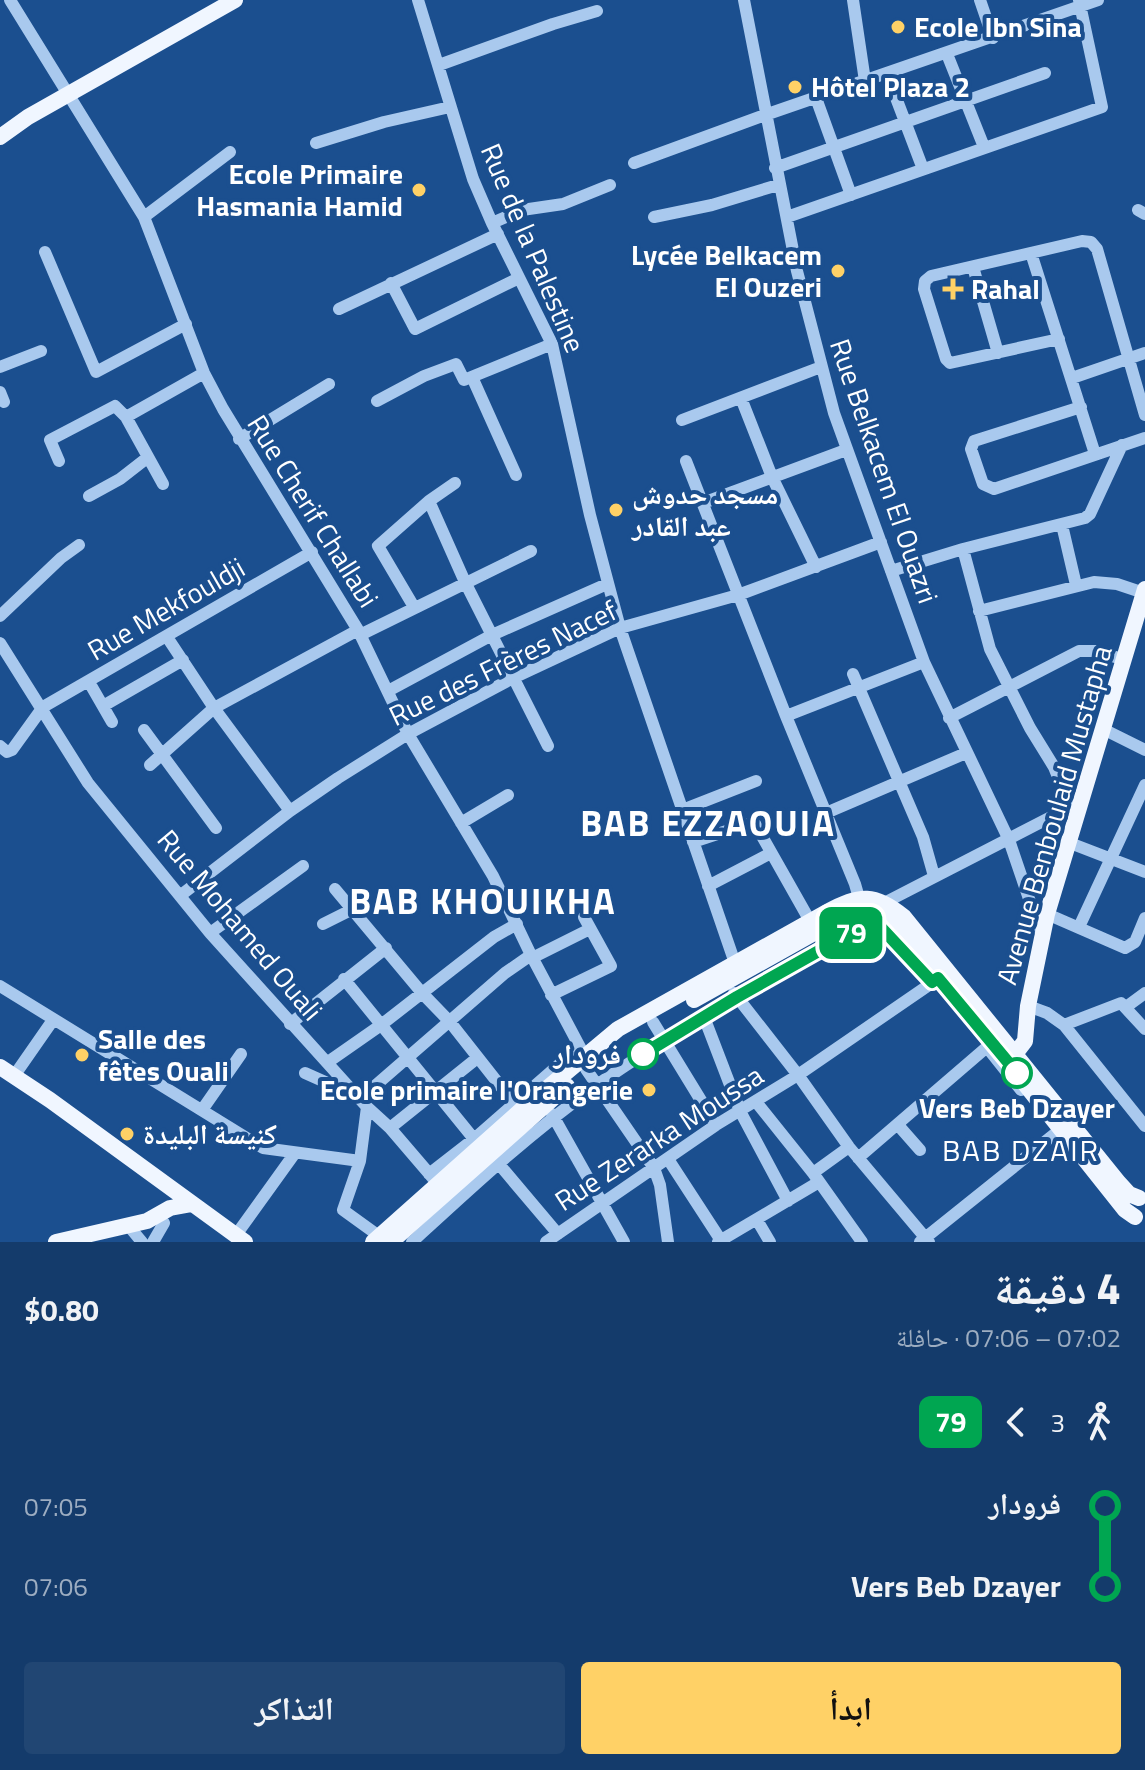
<!DOCTYPE html>
<html lang="ar">
<meta charset="utf-8">
<style>
body{margin:0;font-family:"Titillium Web","Noto Naskh Arabic",sans-serif;background:#214673;color:#f1f3f6;direction:rtl;height:100vh;display:flex;flex-direction:column;font-size:30px;white-space:nowrap}
*{box-sizing:border-box;margin:0}
p{font-size:26px;color:#9dadc1}
.icon{flex:none;width:44px;height:44px;fill:none;stroke:currentColor;stroke-width:2;stroke-linecap:round;stroke-linejoin:round}
.map{position:relative;height:1242px;overflow:hidden;direction:ltr}
.drawer{display:flex;flex-direction:column;background:#143b6b;flex:1}
.drawer>*{flex:none}
.badge{padding:0 16px;border-radius:12px;font-size:28px;line-height:52px}
.map>.badge{position:absolute;translate:-50% -50%;box-shadow:0 0 0 4px #fff}
.legs{display:flex;align-items:center;gap:12px;height:88px;padding:0 24px;font-size:26px}
.legs p{margin-inline-start:auto}
.head{display:flex;align-items:center;justify-content:space-between;height:136px;padding:0 24px}
h1{font-size:44px;font-weight:700;line-height:60px}
.primary-button{display:flex;gap:16px;margin-top:auto;padding:16px 24px}
.primary-button a{flex:1;height:92px;border-radius:8px;background:#ffd166;color:#111;font-size:32px;font-weight:700;line-height:92px;text-align:center}
.primary-button a+a{background:#214673;color:#f1f3f6}
ul{padding:0 24px;list-style:none}
li{display:flex;align-items:center;gap:28px;height:80px;font-size:30px}
li i{display:grid;place-items:center;width:12px;height:100%;margin:0 10px;background:currentColor}
li i::after{content:'';width:20px;height:20px;margin:-10px;border:6px solid;border-radius:50%;background:#143b6b}
li p{margin-inline-start:auto}
li:first-child i{background:linear-gradient(#0000 50%,currentColor 0)}
li:last-child i{background:linear-gradient(currentColor 50%,#0000 0)}
.map>svg:first-child{display:block}
.lines{fill:none;stroke-linecap:round;stroke-linejoin:round}
.minor{stroke:#a9c9ee;stroke-width:12}
.major{stroke:#f0f6ff;stroke-width:16}
.line-1-casing{stroke:#fff;stroke-width:18}
.line-1{stroke:#00a651;stroke-width:12}
.poi-dot{fill:#ffd166;stroke:#1b4f8f;stroke-width:3}
.stop-1-dot{fill:#fff;stroke:#00a651;stroke-width:4}
.labels{text-anchor:middle;stroke-width:8;stroke-linejoin:round;paint-order:stroke}
.poi-label{font-size:28px;font-weight:bold;fill:#fff;stroke:#1b4f8f;text-anchor:start}
.street-label{font-size:28px;fill:#fff;stroke:#1b4f8f}
.stop-label{font-size:28px;font-weight:bold;fill:#fff;stroke:#1b4f8f;text-anchor:end}
.neighbourhood-label{font-size:30px;letter-spacing:2px;fill:#fff;stroke:#1b4f8f}
.district-label{font-size:36px;font-weight:bold;letter-spacing:2px;fill:#fff;stroke:#1b4f8f}
</style>
<div class="map">
<svg width="1145" height="1242" viewBox="0 0 1145 1242">
<rect width="100%" height="100%" fill="#1b4f8f"/>
<g class="lines">
<path class="minor" d="M10,0L144,217L204,373L223,409L358,630L408,734L493,876L531,955L590,1066
M418,0L473,179L492,223L552,344L590,515L620,628L737,969
M744,0L797,271L834,413L924,662L1009,840L1042,937
M853,0L865,81
M980,0L993,38
M947,54L984,147
M439,65L553,24L597,11
M887,74L923,169
M816,98L851,195
M316,143L384,122L450,107
M634,163L765,115L1098,0
M775,168L1045,73
M1138,210L1145,214
M144,217L230,152
M654,217L712,205L778,185
M787,217L1102,107L1079,0
M492,223L522,210L563,204L610,185
M45,252L96,372L186,324
M1031,253L1095,454
M973,267L998,353
M391,283L415,329L519,278
M339,309L498,234
M1059,339L950,363L946,359L924,289L925,281L931,276L1082,241L1091,242L1097,249L1145,415
M0,367L41,351
M472,377L516,475
M1072,378L1145,353
M0,392L4,402
M741,398L772,477L816,567
M377,401L424,376L456,364L464,380L552,344
M1081,407L974,441L971,449L983,484L994,489L1145,438
M126,417L204,373
M682,420L821,367
M239,439L329,384
M59,461L50,440L115,406L126,417L163,484
M686,461L786,716L855,884L861,905
M89,496L120,479L147,458
M429,501L465,582L548,746
M703,503L846,450
M1062,525L1076,585
M963,549L1085,518L1090,514L1122,445
M891,571L963,549L990,649L1030,728L1054,767L1070,807
M414,607L378,546L429,501L455,483
M979,611L1094,582L1117,584L1144,593
M0,616L61,558L79,545
M360,635L531,551
M167,637L214,708L290,811
M0,643L88,783L210,933L367,1107L390,1128L438,1184
M853,674L923,837L934,876
M89,682L112,722
M388,691L492,635L607,584
M103,706L183,660
M786,716L924,662
M949,718L1079,651H1096L1125,660
M1103,729L1145,750
M144,730L216,828
M0,746L7,752L12,750L43,707L312,552
M150,765L214,708L358,630
M682,810L756,781
M826,813L966,753
M461,823L508,795
M693,842L754,822L810,921
M1070,843L1145,872
M708,886L771,853
M335,889L422,993L450,1022L520,1111
M181,895L290,811L338,778L408,734L513,678L620,628L738,595L881,542
M1047,914L1125,948L1135,942L1145,918
M874,920L929,979
M323,924L351,910
M1079,927L1145,785
M210,933L303,866
M532,958L590,929
M344,979L474,1139L498,1163L558,1234
M0,986L263,1148L360,1161
M734,993L798,1075L849,1147L929,1242
M551,995L611,966L584,917
M1028,1006L1047,1013L1064,1025L1145,1126
M1126,1007L1145,993
M704,1017L740,1111L788,1201
M653,1022L716,1125
M290,1024L386,948
M1064,1025L1121,1003L1145,1029
M990,1051L1021,1090
M328,1062L381,1025L494,937L517,924
M586,1069L654,1168L660,1185L668,1242
M305,1073L361,1098L505,973L531,955
M14,1076L53,1020
M757,1103L813,1173L862,1242
M367,1107L360,1161L343,1210L379,1236
M202,1110L241,1054
M552,1114L624,1242
M898,1125L920,1150
M390,1128L476,1059
M858,1158L987,1047
M668,1159L722,1242
M813,1173L849,1147
M429,1174L474,1139L578,1048
M757,1220L770,1242
M127,1224L142,1242
M236,1235L295,1153
M153,1242L164,1223
M412,1242C472,1187 531,1132 597,1085C685,1023 780,973 874,920L886,902L1082,801
M546,1242L716,1125L798,1075L945,974
M718,1242L819,1182
M920,1242L1061,1129"/>
<path class="major" d="M0,137L28,117L235,0
M694,1000L839,919C866,907 877,910 898,930L1001,1054
M1015,1054L1025,1041L1028,1006L1047,914L1145,589
M0,1067L50,1100L245,1242
M1020,1078L1125,1210L1135,1217
M56,1242L147,1221L170,1208L192,1204
M373,1242L520,1111L618,1029L827,912C860,894 875,893 904,917L1119,1183L1129,1194L1139,1198
M391,1242L567,1086"/>
</g>
<g class="lines">
<defs>
<path id="line-1" d="M643,1054L737,997L874,920L932,982L938,978L1017,1073"/>
</defs>
<use href="#line-1" class="line-1-casing"/>
<use href="#line-1" class="line-1"/>
</g>
<g class="poi-dot">
<circle cx="898" cy="27" r="8"/>
<circle cx="795" cy="87" r="8"/>
<circle cx="419" cy="190" r="8"/>
<circle cx="838" cy="271" r="8"/>
<path d="M949 277h8v8h8v8h-8v8h-8v-8h-8v-8h8z"/>
<circle cx="616" cy="510" r="8"/>
<circle cx="82" cy="1055" r="8"/>
<circle cx="649" cy="1090" r="8"/>
<circle cx="127" cy="1134" r="8"/>
</g>
<g class="stop-1-dot">
<circle cx="643" cy="1054" r="14"/>
<circle cx="1017" cy="1073" r="14"/>
</g>
<g class="labels">
<g class="poi-label">
<text x="914" y="37">Ecole Ibn Sina</text>
<text x="811" y="97">Hôtel Plaza 2</text>
<text x="403" y="184" text-anchor="end">Ecole Primaire<tspan x="403" dy="32">Hasmania Hamid</tspan></text>
<text x="822" y="265" text-anchor="end">Lycée Belkacem<tspan x="822" dy="32">El Ouzeri</tspan></text>
<text x="971" y="299">Rahal</text>
<text x="632" y="504">مسجد حدوش<tspan x="632" dy="32">عبد القادر</tspan></text>
<text x="98" y="1049">Salle des<tspan x="98" dy="32">fêtes Ouali</tspan></text>
<text x="633" y="1100" text-anchor="end">Ecole primaire l'Orangerie</text>
<text x="143" y="1144">كنيسة البليدة</text>
</g>
<g class="street-label">
<text transform="translate(533 248) rotate(67)" y="10">Rue de la Palestine</text>
<text transform="translate(884 471) rotate(71)" y="10">Rue Belkacem El Ouazri</text>
<text transform="translate(313 511) rotate(58)" y="10">Rue Cherif Challabi</text>
<text transform="translate(166 609) rotate(-30)" y="10">Rue Mekfouldji</text>
<text transform="translate(503 663) rotate(-26)" y="10">Rue des Frères Nacef</text>
<text transform="translate(1054 815) rotate(-74)" y="10">Avenue Benboulaid Mustapha</text>
<text transform="translate(240 925) rotate(50)" y="10">Rue Mohamed Ouali</text>
<text transform="translate(659 1138) rotate(-33)" y="10">Rue Zerarka Moussa</text>
</g>
<g class="stop-label">
<text x="621" y="1064">فرودار</text>
<text x="1017" y="1118" text-anchor="middle">Vers Beb Dzayer</text>
</g>
<g class="neighbourhood-label">
<text x="1021" y="1161">BAB DZAIR</text>
</g>
<g class="district-label">
<text x="708" y="836">BAB EZZAOUIA</text>
<text x="483" y="914">BAB KHOUIKHA</text>
</g>
</g>
</svg>
<b class="badge" style="left:851px;top:933px;background:#00a651;color:#fff">79</b>
</div>
<section class="drawer">
<div class="head"><div><h1>4 دقيقة</h1><p>07:02 – 07:06 · حافلة</p></div><b>$0.80</b></div>
<div class="legs"><svg class="icon" aria-label="walk" viewBox="0 0 24 24"><circle cx="13" cy="4" r="2"/><path d="M13 8l-2 6 4 7M11 14l-3 7M7 12l3-4h3l4 4"/></svg>3<svg class="icon" aria-label="back" viewBox="0 0 24 24"><path d="M15 5l-7 7 7 7"/></svg><b class="badge" style="background:#00a651;color:#fff">79</b></div>
<ul>
<li><i style="color:#00a651"></i><b>فرودار</b><p>07:05</p></li>
<li><i style="color:#00a651"></i><b>Vers Beb Dzayer</b><p>07:06</p></li>
</ul>
<div class="primary-button"><a>ابدأ</a><a>التذاكر</a></div>
</section>
